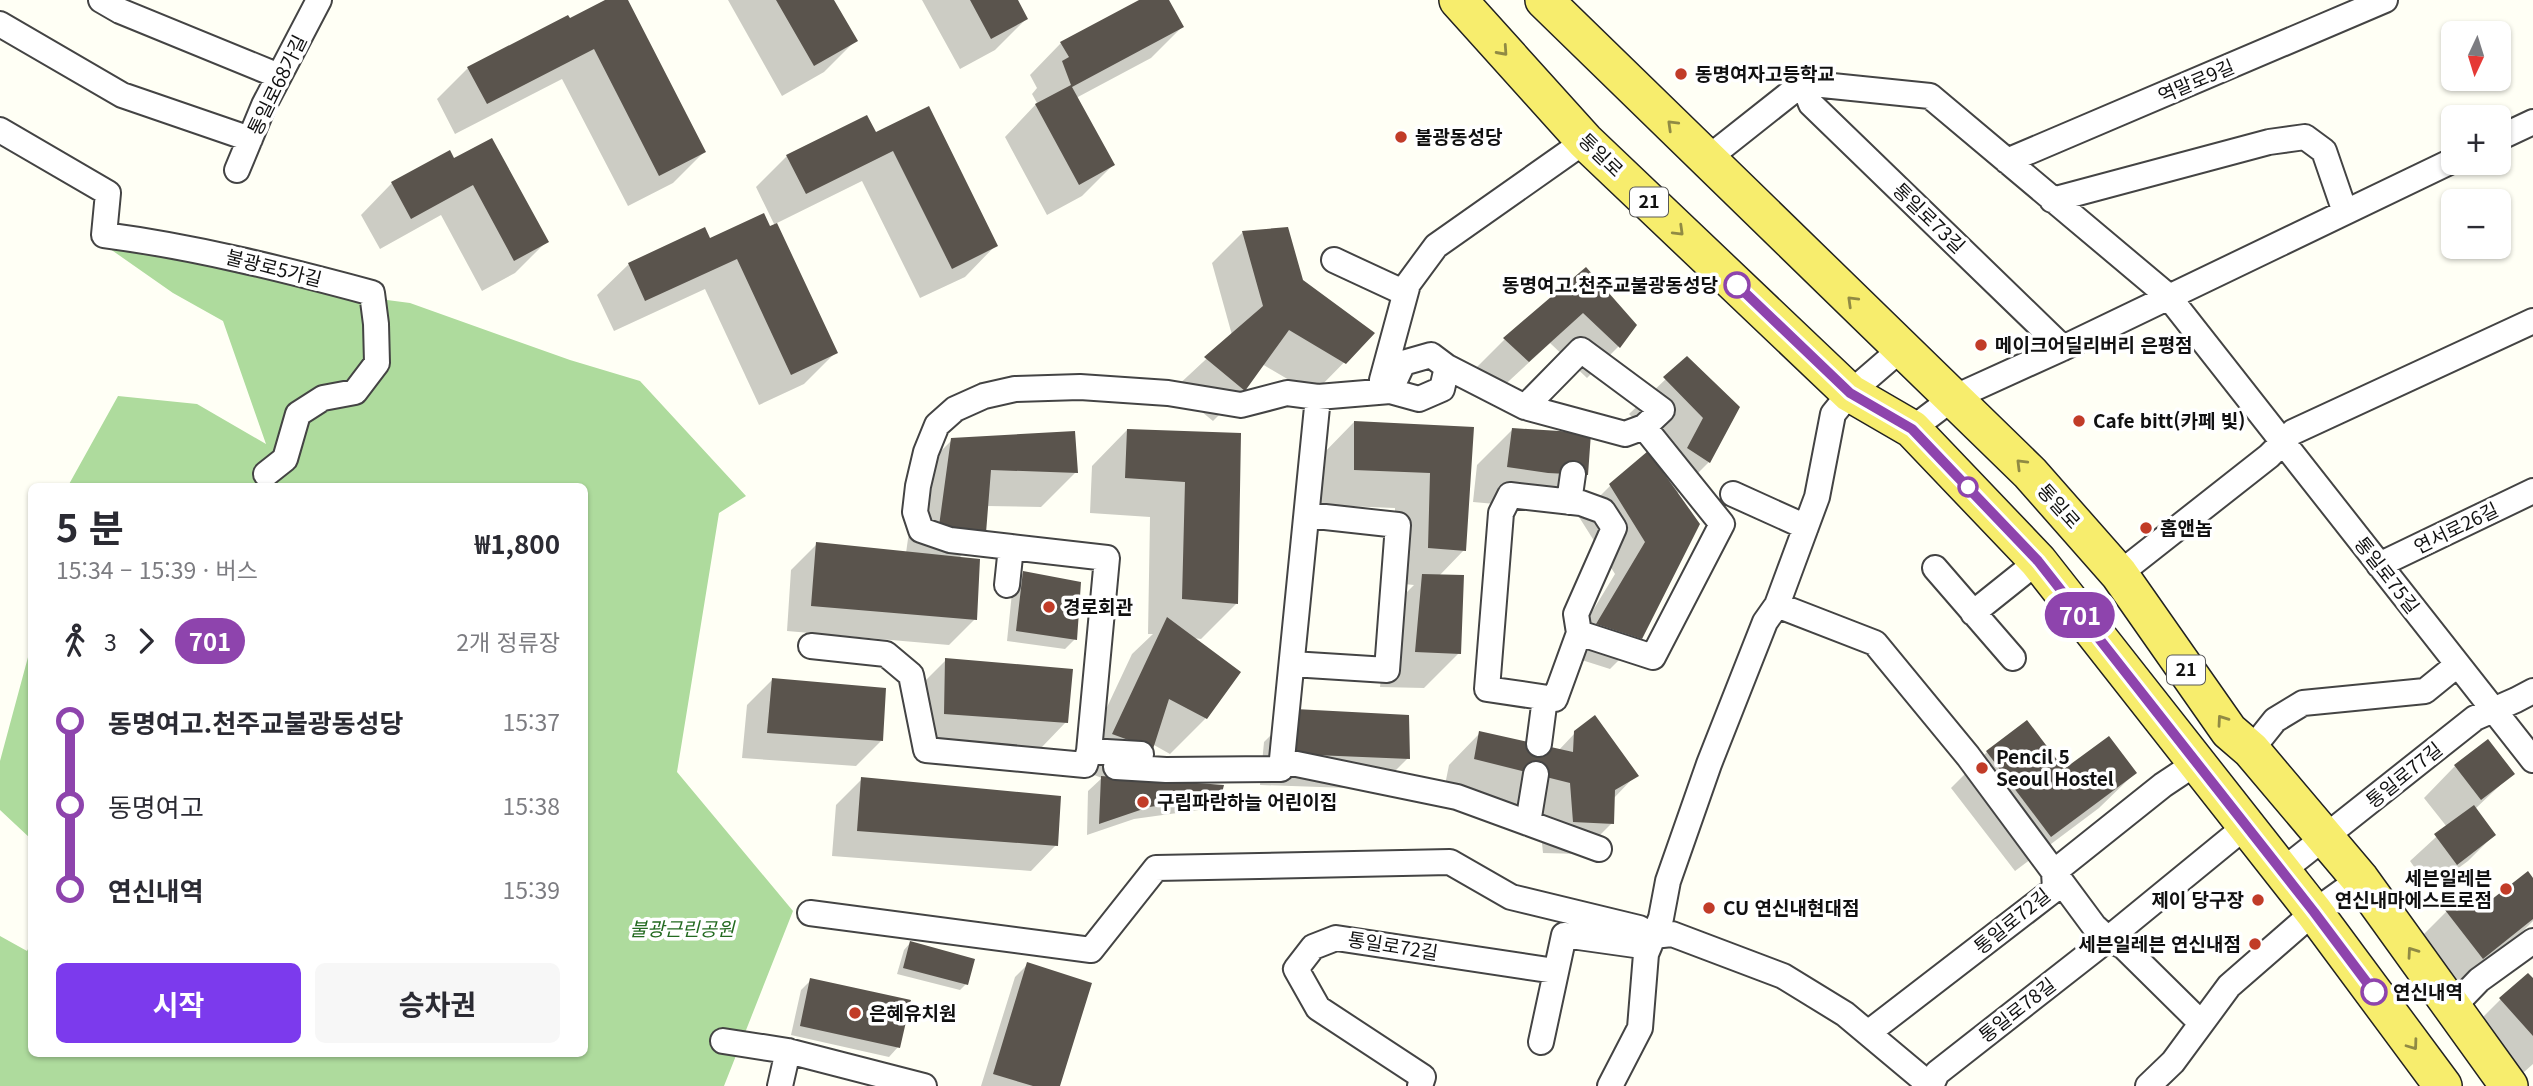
<!DOCTYPE html>
<html lang="ko">
<meta charset="utf-8">
<style>
body{margin:0;font-family:Georgia,"Noto Sans KR",serif;background:#f7f7f7;color:#2b2b33;height:100vh;display:flex;flex-direction:column;font-size:26px;white-space:nowrap}
*{box-sizing:border-box;margin:0}
p{font-size:23px;color:#7c7c81}
.icon{flex:none;width:38px;height:38px;fill:none;stroke:currentColor;stroke-width:2;stroke-linecap:round;stroke-linejoin:round}
.map{position:relative;flex:1;overflow:hidden}
.side{position:absolute;left:28px;top:483px;width:560px;height:574px;display:flex;flex-direction:column;background:#fff;border-radius:10px;box-shadow:0 2px 5px #0004}
.side>*{flex:none}
.badge{padding:0 14px;border-radius:23px;font-size:24px;line-height:46px}
.needle{width:46px;rotate:184deg}
.fabs{position:absolute;left:2441px;top:21px;display:grid;gap:14px}
.fabs a{display:grid;place-items:center;width:70px;height:70px;border-radius:10px;background:#fff;box-shadow:0 2px 5px #0004;font-size:35px}
.map>.badge{position:absolute;translate:-50% -50%;box-shadow:0 0 0 4px #fff}
.legs{display:flex;align-items:center;gap:10px;height:77px;padding:0 28px;font-size:23px}
.legs p{margin-inline-start:auto}
.overview{display:flex;align-items:center;justify-content:space-between;height:119px;padding:0 28px}
h1{font-size:38px;font-weight:700;line-height:52px}
.button{display:flex;gap:14px;margin-top:auto;padding:14px 28px}
.button a{flex:1;height:80px;border-radius:10px;background:#7c3aed;color:#fff;font-size:28px;font-weight:700;line-height:80px;text-align:center}
.button a+a{background:#f7f7f7;color:#2b2b33}
ul{padding:0 28px;list-style:none}
li{display:flex;align-items:center;gap:24px;height:84px;font-size:26px}
li i{display:grid;place-items:center;width:10px;height:100%;margin:0 9px;background:currentColor}
li i::after{content:'';width:18px;height:18px;margin:-9px;border:5px solid;border-radius:50%;background:#fff}
li p{margin-inline-start:auto}
li:first-child i{background:linear-gradient(#0000 50%,currentColor 0)}
li:last-child i{background:linear-gradient(currentColor 50%,#0000 0)}
.map>svg:first-child{display:block}
.forest{fill:#aedb9d}
.shadow{fill:#0003}
.building{fill:#5a544d}
.lines{fill:none;stroke-linecap:round;stroke-linejoin:round}
.street-casing{stroke:#444;stroke-width:28}
.primary-casing{stroke:#222;stroke-width:40}
.street{stroke:#fff;stroke-width:24}
.primary{stroke:#f7ed6d;stroke-width:37}
.oneway{stroke:#908a44}
.line-1-casing{stroke:#fff;stroke-width:16}
.line-1{stroke:#8e44ad;stroke-width:10}
.poi-dot{fill:#c13c28;stroke:#fff;stroke-width:2.5}
.stop-1-dot{fill:#fff;stroke:#8e44ad;stroke-width:3.5}
.labels{text-anchor:middle;stroke-width:7;stroke-linejoin:round;paint-order:stroke}
.shield{fill:#fff;stroke:#585858;stroke-width:2}
.shield-label{font-size:18px;font-weight:bold;fill:#111}
.poi-label{font-size:19px;font-weight:bold;fill:#111;stroke:#fff;text-anchor:start}
.street-label{font-size:19px;fill:#111;stroke:#fff}
.stop-label{font-size:19px;font-weight:bold;fill:#111;stroke:#fff;text-anchor:end}
.park-label{font-size:19px;font-style:italic;fill:#236a20;stroke:#fff}
</style>
<div class="map">
<svg width="2533" height="1086" viewBox="0 0 2533 1086">
<rect width="100%" height="100%" fill="#fffff5"/>
<path class="forest" d="M103,244L211,261L341,294L410,303L570,360L640,381L746,496L719,513L677,772L793,911L724,1086H0V936L27,951L31,943L32,1054H584V486H68L118,396L197,404L266,444L223,321L173,293Z
M31,646L32,839H31L0,810V761Z"/>
<path class="shadow" d="M609,0H626L704,152L673,183L628,206L562,79L455,134L437,99L468,68Z
M728,0H832L855,41L824,72L782,96Z
M922,0H1016L1026,19L995,50L960,69Z
M1143,0H1167L1182,27L1151,58L1076,98L1113,165L1082,196L1047,215L1005,137L1037,103L1032,94L1037,88L1030,75L1061,43Z
M928,108L996,245L965,277L920,298L862,181L775,224L835,353L804,384L759,405L705,289L614,331L597,295L629,264L709,241L775,226L756,187L787,156L875,135Z
M454,161L546,242L515,273L482,291L441,215L380,249L361,215L392,183Z
M1243,232L1301,281L1373,333L1313,394L1262,364L1244,390L1213,421L1174,389L1232,335L1212,263Z
M1586,269L1635,325L1618,347L1587,378L1550,343L1497,392L1473,371L1504,340Z
M1687,359L1738,407L1709,462L1677,494L1641,638L1610,669L1566,655L1615,574L1579,517L1611,485L1660,471L1669,454L1629,414Z
M1354,422L1473,429L1464,550L1439,576L1459,653L1424,688L1380,687L1388,611L1414,585L1394,583L1395,508L1319,505V458Z
M1513,429L1586,474L1551,509L1473,502L1477,465Z
M1127,430L1240,434L1236,604L1201,639L1193,638L1206,718L1170,754L1154,745L1120,779L1220,796L1206,809L1134,819L1087,835L1088,791L1102,778L1078,769L1132,654L1153,634H1148L1150,517L1090,513L1092,466Z
M952,440L1076,472L1041,507L987,506L985,532L958,559L975,619L949,645L787,631L791,570L817,544L906,553L917,475Z
M1023,573L1075,639L1065,649L1007,641L1013,583Z
M946,660L1066,722L1041,748L919,740L920,686Z
M773,679L881,741L856,766L742,758L747,705Z
M1295,711L1408,758L1377,789L1260,785L1264,742Z
M2026,723L2064,772L2135,773L2099,808L2015,871L1951,788L1987,752Z
M1480,733L1558,751L1575,733L1636,775L1613,799L1612,823L1581,854L1543,853L1539,814L1444,790L1449,765Z
M2455,766L2512,774L2475,809L2494,835L2468,861L2430,889L2410,861L2447,827L2424,798Z
M862,779L1056,845L1031,871L832,856L836,805Z
M2533,881V921L2516,938L2447,993L2411,947L2446,912L2469,893L2482,910Z
M910,943L966,984L960,990L897,974L904,950Z
M1028,964L1058,1086H981L1015,977Z
M811,980L898,1047L889,1057L791,1035L801,990Z
M2533,981V1064L2514,1081L2470,1030L2501,999Z"/>
<path class="building" d="M605,0H628L706,152L659,176L594,49L487,104L467,67L568,15L570,18Z
M776,0H834L858,41L814,66Z
M970,0H1018L1028,19L991,39Z
M1139,0H1169L1184,27L1072,87L1115,165L1079,185L1035,104L1071,85L1062,61L1069,57L1060,42Z
M929,106L998,246L952,269L893,151L806,194L786,155L867,115L876,132Z
M492,138L549,242L514,261L473,185L411,219L391,182L450,150L454,158Z
M764,213L770,226L777,223L838,353L791,375L737,259L645,301L628,263L705,227L710,238Z
M1288,227L1303,280L1375,333L1346,364L1289,330L1245,391L1204,357L1263,306L1242,231Z
M1586,267L1637,325L1620,348L1583,313L1529,362L1503,338Z
M1687,356L1740,407L1710,463L1687,448L1703,418L1663,377Z
M1354,421L1474,427L1466,551L1428,548L1430,473L1354,470Z
M1512,428L1591,433L1588,475L1548,473L1507,467Z
M1127,429L1241,433L1238,604L1182,599L1185,482L1125,478Z
M1075,431L1078,473L991,470L986,533L939,526L951,438Z
M1648,451L1700,524L1642,639L1596,624L1645,542L1609,484Z
M816,542L980,559L977,620L811,606Z
M1023,571L1081,582L1077,640L1016,631Z
M1422,574L1464,575L1461,654L1415,652Z
M1167,617L1241,672L1207,719L1169,699L1153,749L1112,734Z
M945,658L1073,669L1068,723L944,714Z
M772,678L886,688L883,741L767,733Z
M1295,709L1409,715L1410,759L1291,754Z
M1595,715L1639,776L1615,790L1614,824L1573,822L1570,783L1474,759L1479,731L1573,752L1574,731Z
M2027,720L2064,769L2109,736L2137,773L2051,837L1986,751Z
M2488,739L2515,774L2481,800L2454,765Z
M1101,776L1224,785L1221,797L1149,807L1099,824Z
M861,777L1061,796L1058,846L857,831Z
M2474,805L2496,835L2457,865L2434,834Z
M2528,871L2533,878V919L2483,959L2445,910L2469,891L2482,907Z
M910,941L975,959L968,985L903,968Z
M1027,962L1092,983L1060,1086H1033L993,1074Z
M2528,973L2533,978V1036L2499,998Z
M810,978L911,1000L900,1048L800,1026Z"/>
<g class="lines">
<defs>
<path id="street" d="M101,0L120,11L279,76
M0,24L122,95L250,139
M1803,83L1811,104L2063,348
M0,130L108,193L104,235C195,247 283,269 372,293L376,324L377,363L355,392L323,398L298,414L285,459L266,474
M2499,138L2533,122
M1707,159L1803,83L1930,96L2168,296L2533,760
M2007,161L2385,0
M237,170L264,105L319,0
M2052,200L2269,142L2305,137L2324,151L2345,212
M1334,260L1405,293
M1447,367L1525,407L1581,350L1662,410L1644,427L1625,434L1525,407
M1912,429L1953,398L2063,348L2454,160
M1733,494L1806,527
M1569,502L1573,474
M1011,547L1107,558L1089,751L1141,754
M2379,565L2533,491
M1935,568L2013,658
M2119,574L2269,456L2293,432L2533,321
M1007,585L1011,547L950,540L921,530L915,512L918,486L926,452L937,425L955,409L984,396L1015,389L1080,387L1168,393L1241,405L1287,393L1318,397L1390,391L1403,363L1431,355L1447,367L1442,389L1419,399L1390,391L1382,380L1408,284L1436,246L1585,141
M1777,605L1875,643L1968,756L2094,926L2108,939L2123,946L2201,1023
M1973,613L2038,561
M1579,633L1555,699L1487,689L1501,513L1510,495L1581,503L1603,511L1614,528L1576,614L1579,633L1653,657L1722,524L1644,427
M811,646L886,654L911,675L926,750L1085,765L1089,751
M1292,664L1387,670L1398,525L1307,515
M1539,744L1545,698
M2251,750L2275,720L2303,703L2425,691L2457,665
M1282,761L1457,797L1599,849
M1116,767L1166,770L1281,769L1318,397
M1528,823L1536,774
M2282,871L2475,718L2516,700L2533,691
M2054,872L2163,785L2196,763
M810,913L1091,950L1156,868L1450,862L1511,897L1639,928L1653,936L1672,934L1783,976L1845,1014L1931,1086
M2452,1008L2479,980L2533,941
M1868,1033L2055,889L2054,872
M723,1041L788,1051L924,1086
M1541,1042L1564,935L1635,945L1653,936
M780,1086L788,1051
M1420,1086L1423,1077L1318,1008L1296,969L1313,947L1336,938L1555,971
M1610,1086L1640,1028L1646,954L1661,918L1668,881L1709,764L1765,622L1777,605L1817,497L1833,414L1850,393L1901,349
M1931,1086L1937,1073L2108,939L2246,826
M2148,1086L2173,1062L2229,986L2314,912L2360,879"/>
<path id="primary" d="M1458,0L1585,141L1850,393L1912,429L2038,561L2314,912L2443,1086
M1544,0L2030,473L2119,574L2229,731L2251,750L2360,879L2509,1086"/>
</defs>
<use href="#street" class="street-casing"/>
<use href="#primary" class="primary-casing"/>
<use href="#street" class="street"/>
<use href="#primary" class="primary"/>
</g>
<defs><path id="oneway-chevron" d="M-2-3.5L2.5 0L-2 3.5" fill="none" stroke-width="1.6" stroke-linecap="round" stroke-linejoin="round" transform="scale(1.75)"/></defs>
<g class="oneway">
<use href="#oneway-chevron" transform="translate(1503 51) rotate(48)"/>
<use href="#oneway-chevron" transform="translate(1672 125) rotate(-136)"/>
<use href="#oneway-chevron" transform="translate(1679 231) rotate(44)"/>
<use href="#oneway-chevron" transform="translate(1852 301) rotate(-136)"/>
<use href="#oneway-chevron" transform="translate(2021 464) rotate(-135)"/>
<use href="#oneway-chevron" transform="translate(2222 720) rotate(-125)"/>
<use href="#oneway-chevron" transform="translate(2412 952) rotate(-125)"/>
<use href="#oneway-chevron" transform="translate(2413 1045) rotate(54)"/>
</g>
<g class="lines">
<defs>
<path id="line-1" d="M1737,285L1850,393L1912,429L2038,561L2314,912L2374,992"/>
</defs>
<use href="#line-1" class="line-1-casing"/>
<use href="#line-1" class="line-1"/>
</g>
<g class="poi-dot">
<circle cx="1681" cy="74" r="7"/>
<circle cx="1401" cy="137" r="7"/>
<circle cx="1981" cy="345" r="7"/>
<circle cx="2079" cy="421" r="7"/>
<circle cx="2146" cy="528" r="7"/>
<circle cx="1049" cy="607" r="7"/>
<circle cx="1982" cy="768" r="7"/>
<circle cx="1143" cy="802" r="7"/>
<circle cx="2506" cy="889" r="7"/>
<circle cx="2258" cy="900" r="7"/>
<circle cx="1709" cy="908" r="7"/>
<circle cx="2255" cy="944" r="7"/>
<circle cx="855" cy="1013" r="7"/>
</g>
<g class="stop-1-dot">
<circle cx="1737" cy="285" r="12"/>
<circle cx="1968" cy="487" r="9"/>
<circle cx="2374" cy="992" r="12"/>
</g>
<g class="labels">
<g class="shield">
<rect x="1630" y="187.5" width="38" height="29" rx="5"/>
<rect x="2167" y="655.5" width="38" height="29" rx="5"/>
</g>
<g class="shield-label">
<text x="1649" y="208">21</text>
<text x="2186" y="676">21</text>
</g>
<g class="poi-label">
<text x="1695" y="81">동명여자고등학교</text>
<text x="1415" y="144">불광동성당</text>
<text x="1995" y="352">메이크어딜리버리 은평점</text>
<text x="2093" y="428">Cafe bitt(카페 빛)</text>
<text x="2160" y="535">홉앤놉</text>
<text x="1063" y="614">경로회관</text>
<text x="1996" y="764">Pencil 5<tspan x="1996" dy="22">Seoul Hostel</tspan></text>
<text x="1157" y="809">구립파란하늘 어린이집</text>
<text x="2492" y="885" text-anchor="end">세븐일레븐<tspan x="2492" dy="22">연신내마에스트로점</tspan></text>
<text x="2244" y="907" text-anchor="end">제이 당구장</text>
<text x="1723" y="915">CU 연신내현대점</text>
<text x="2241" y="951" text-anchor="end">세븐일레븐 연신내점</text>
<text x="869" y="1020">은혜유치원</text>
</g>
<g class="street-label">
<text transform="translate(2196 81) rotate(-23)" y="7">역말로9길</text>
<text transform="translate(277 85) rotate(-64)" y="7">통일로68가길</text>
<text transform="translate(1601 155) rotate(44)" y="7">통일로</text>
<text transform="translate(1929 218) rotate(44)" y="7">통일로73길</text>
<text transform="translate(274 268) rotate(14)" y="7">불광로5가길</text>
<text transform="translate(2059 506) rotate(48)" y="7">통일로</text>
<text transform="translate(2456 528) rotate(-26)" y="7">연서로26길</text>
<text transform="translate(2387 575) rotate(52)" y="7">통일로75길</text>
<text transform="translate(2404 775) rotate(-39)" y="7">통일로77길</text>
<text transform="translate(2012 921) rotate(-39)" y="7">통일로72길</text>
<text transform="translate(1393 946) rotate(9)" y="7">통일로72길</text>
<text transform="translate(2017 1010) rotate(-38)" y="7">통일로78길</text>
</g>
<g class="stop-label">
<text x="1718" y="292">동명여고.천주교불광동성당</text>
<text x="2393" y="999" text-anchor="start">연신내역</text>
</g>
<g class="park-label">
<text x="682" y="936">불광근린공원</text>
</g>
</g>
</svg>
<div class="fabs">
<a><svg class="needle" viewBox="-14 -14 28 28"><path d="M0-13l5 13h-10z" fill="#e53935"/><path d="M0 13l5-13h-10z" fill="#7c7c81"/></svg></a>
<a>+</a>
<a>−</a>
</div>
<b class="badge" style="left:2080px;top:615px;background:#8e44ad;color:#fff">701</b>
<section class="side">
<div class="overview"><div><h1>5 분</h1><p>15:34 – 15:39 · 버스</p></div><b>₩1,800</b></div>
<div class="legs"><svg class="icon" aria-label="walk" viewBox="0 0 24 24"><circle cx="13" cy="4" r="2"/><path d="M13 8l-2 6 4 7M11 14l-3 7M7 12l3-4h3l4 4"/></svg>3<svg class="icon" aria-label="forward" viewBox="0 0 24 24"><path d="M9 5l7 7-7 7"/></svg><b class="badge" style="background:#8e44ad;color:#fff">701</b><p>2개 정류장</p></div>
<ul>
<li><i style="color:#8e44ad"></i><b>동명여고.천주교불광동성당</b><p>15:37</p></li>
<li><i style="color:#8e44ad"></i><span>동명여고</span><p>15:38</p></li>
<li><i style="color:#8e44ad"></i><b>연신내역</b><p>15:39</p></li>
</ul>
<div class="button"><a>시작</a><a>승차권</a></div>
</section>
</div>
